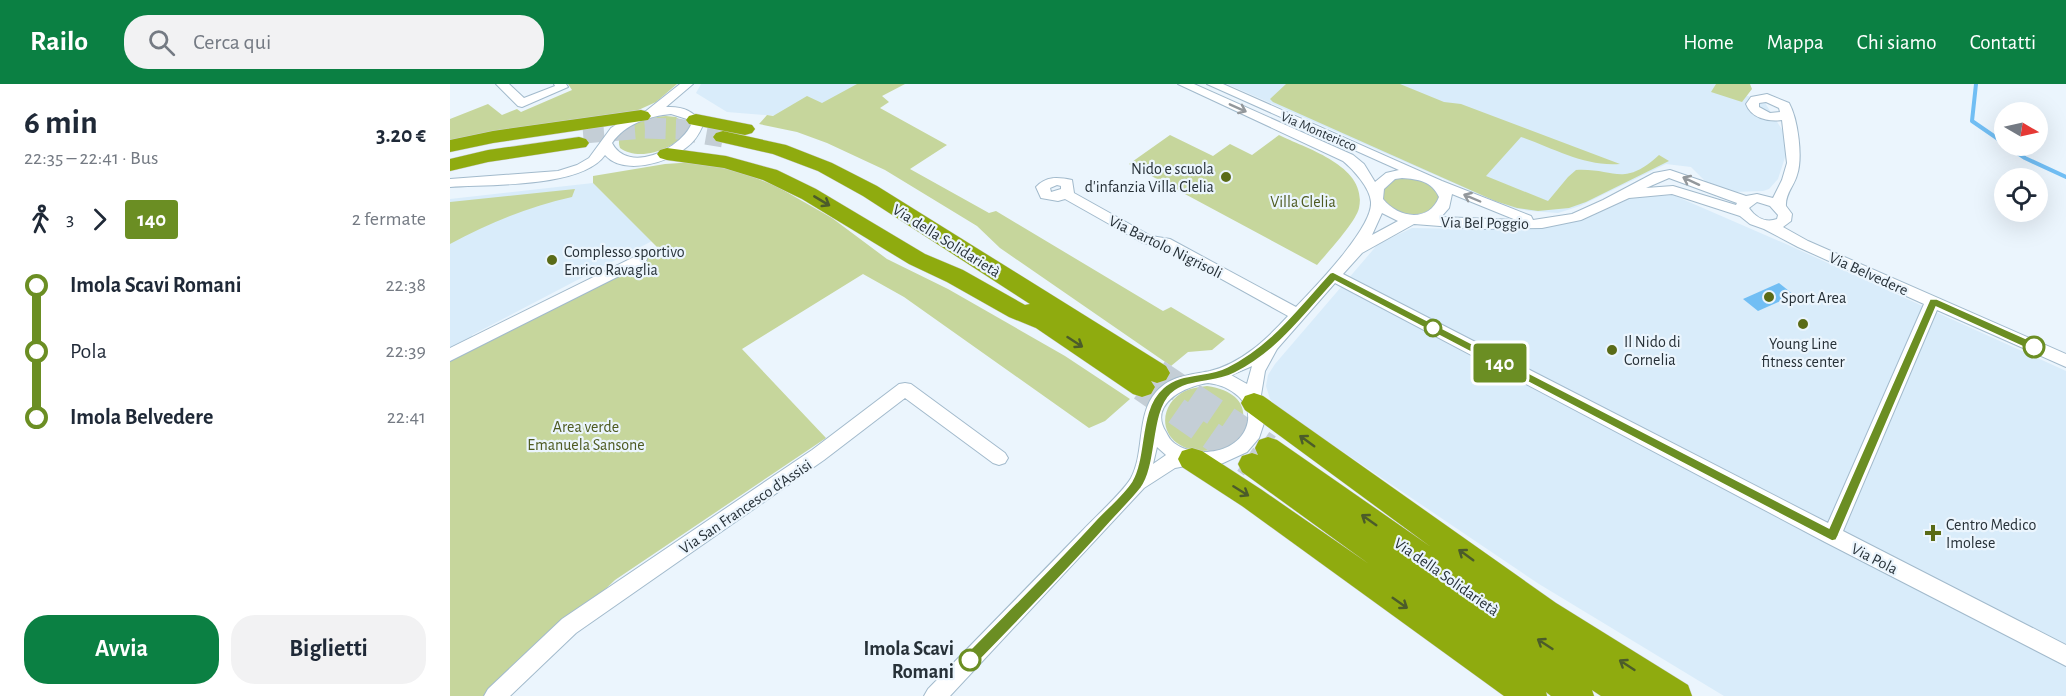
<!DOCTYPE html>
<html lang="it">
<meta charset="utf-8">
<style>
body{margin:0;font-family:"Alegreya Sans",sans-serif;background:#f2f2f3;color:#1f2937;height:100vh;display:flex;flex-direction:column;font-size:22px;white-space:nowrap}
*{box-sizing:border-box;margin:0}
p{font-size:20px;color:#747a83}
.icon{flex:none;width:33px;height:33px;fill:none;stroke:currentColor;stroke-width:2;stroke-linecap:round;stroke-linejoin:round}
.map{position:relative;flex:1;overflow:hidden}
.side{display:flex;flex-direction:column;background:#fff;width:450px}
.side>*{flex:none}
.badge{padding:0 12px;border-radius:4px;font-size:21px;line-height:39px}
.needle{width:39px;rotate:99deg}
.tools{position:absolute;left:1544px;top:18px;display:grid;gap:12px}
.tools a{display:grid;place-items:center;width:54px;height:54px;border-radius:50%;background:#fff;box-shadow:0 6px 24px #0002;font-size:30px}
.map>.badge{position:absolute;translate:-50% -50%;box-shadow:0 0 0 3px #fff}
.legs{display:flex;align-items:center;gap:9px;height:66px;padding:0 24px;font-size:20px}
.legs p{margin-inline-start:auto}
.summary{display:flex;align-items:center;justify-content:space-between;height:102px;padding:0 24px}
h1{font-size:33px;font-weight:700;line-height:45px}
.cta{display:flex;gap:12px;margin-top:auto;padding:12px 24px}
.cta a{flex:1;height:69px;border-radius:24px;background:#0b8043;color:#fff;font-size:24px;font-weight:700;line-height:69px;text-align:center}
.cta a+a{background:#f2f2f3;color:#1f2937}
ul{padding:0 24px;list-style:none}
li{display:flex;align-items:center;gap:21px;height:66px;font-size:22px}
li i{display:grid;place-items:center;width:9px;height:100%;margin:0 8px;background:currentColor}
li i::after{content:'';width:15px;height:15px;margin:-8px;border:4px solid;border-radius:50%;background:#fff}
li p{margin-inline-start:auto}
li:first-child i{background:linear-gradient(#0000 50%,currentColor 0)}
li:last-child i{background:linear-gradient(currentColor 50%,#0000 0)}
header{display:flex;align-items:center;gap:36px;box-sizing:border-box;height:84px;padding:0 30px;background:#0b8043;color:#fff}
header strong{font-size:28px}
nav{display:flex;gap:33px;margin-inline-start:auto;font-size:21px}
.search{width:420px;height:54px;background:#f2f2f3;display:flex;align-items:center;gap:15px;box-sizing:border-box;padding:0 21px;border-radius:24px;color:#747a83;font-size:22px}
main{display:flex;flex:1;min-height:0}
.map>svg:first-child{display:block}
.built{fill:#d9ecfa}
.green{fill:#c6d69c}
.water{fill:#71bef4}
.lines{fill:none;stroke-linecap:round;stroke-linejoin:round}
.stream{stroke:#71bef4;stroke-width:4}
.highway-tunnel-far1{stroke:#c4ced6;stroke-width:21;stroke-dasharray:21 10;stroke-linecap:butt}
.highway-tunnel{stroke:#c4ced6;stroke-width:28;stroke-dasharray:28 14;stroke-linecap:butt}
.minor-casing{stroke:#a2bacc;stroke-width:2}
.highway-casing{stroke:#cfd2d3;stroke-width:1}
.minor{fill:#fff;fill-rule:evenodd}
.highway{fill:#8fab0f;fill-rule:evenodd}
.oneway{stroke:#93989c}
.oneway2{stroke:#4b5c2a}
.line-1{fill:#6b8e23;stroke:#fff;stroke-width:1.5}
.poi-dot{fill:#5a6b17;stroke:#ebf5fd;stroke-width:2}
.stop-1-dot{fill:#fff;stroke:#6b8e23;stroke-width:3}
.labels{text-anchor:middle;stroke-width:4.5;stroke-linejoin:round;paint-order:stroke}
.far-street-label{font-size:14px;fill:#273138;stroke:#ebf5fd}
.poi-label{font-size:16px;fill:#273138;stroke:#ebf5fd;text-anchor:start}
.park-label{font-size:16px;fill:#4d5a20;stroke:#ebf5fd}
.street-label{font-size:16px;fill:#273138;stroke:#ebf5fd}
.near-stop-label{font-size:20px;font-weight:bold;fill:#273138;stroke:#ebf5fd;text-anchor:end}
</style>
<header>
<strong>Railo</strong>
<div class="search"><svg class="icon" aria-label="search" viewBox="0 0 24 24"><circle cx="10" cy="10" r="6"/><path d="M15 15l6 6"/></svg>Cerca qui</div>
<nav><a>Home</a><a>Mappa</a><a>Chi siamo</a><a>Contatti</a></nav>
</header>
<main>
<section class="side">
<div class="summary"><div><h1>6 min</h1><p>22:35 – 22:41 · Bus</p></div><b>3.20 €</b></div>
<div class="legs"><svg class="icon" aria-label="walk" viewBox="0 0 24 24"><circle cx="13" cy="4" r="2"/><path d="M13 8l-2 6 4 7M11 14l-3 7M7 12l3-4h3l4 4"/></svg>3<svg class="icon" aria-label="forward" viewBox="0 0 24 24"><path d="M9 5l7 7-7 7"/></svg><b class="badge" style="background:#6b8e23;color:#fff">140</b><p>2 fermate</p></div>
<ul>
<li><i style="color:#6b8e23"></i><b>Imola Scavi Romani</b><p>22:38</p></li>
<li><i style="color:#6b8e23"></i><span>Pola</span><p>22:39</p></li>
<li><i style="color:#6b8e23"></i><b>Imola Belvedere</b><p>22:41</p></li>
</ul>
<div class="cta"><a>Avvia</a><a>Biglietti</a></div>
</section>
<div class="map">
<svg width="1616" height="612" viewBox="0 0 1616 612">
<rect width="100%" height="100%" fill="#ebf5fd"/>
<path class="built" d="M251,0H454L353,34L277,28L246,9Z
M777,0H1269L1315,19L1340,58L1328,95L1319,105L1313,107L1283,108L1257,99L1241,83L1216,80L1130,122L1108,129L1080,127L1058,123Z
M143,99L202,157L22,251L24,256L0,267V115Z
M1223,111L1336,160L1616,287V612H1274L1089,500L828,324L820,315L816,302L818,291L825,280L928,160L962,144L1072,146L1133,135L1178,113Z"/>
<path class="green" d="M118,0H227L206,18L184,28L0,57V35L38,20L52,31L67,25L71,28L122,6Z
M407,0H455L432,12L439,18L430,24L497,61L460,85L539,129L546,127L713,227L721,223L775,255L762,266L738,268L721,282L550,164L527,142L435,86L377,59L347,48L309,40L317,31L323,32L357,12L372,19Z
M836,0H950L994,18L1011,20L1170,80C1135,83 1103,64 1071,53L1036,92L1098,117L1118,93L1126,86C1165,84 1173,104 1209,71L1219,77L1136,118L1119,124L1088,127L1067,124L1045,117L823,18L820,15Z
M1266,0H1300L1302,5L1292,18L1261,8Z
M216,32L226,33L237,41V46C225,66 189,78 170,64C162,41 201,33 216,32Z
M720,51L763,72L780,60L802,71L829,51C857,65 918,82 909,124C906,138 877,169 867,181L679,80Z
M245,78L288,87L326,102L382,134L437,175L498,205L615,272L680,315L655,337L639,344L454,213L413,190L292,265L376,354L165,496L42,612H0V268L199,168L208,175L215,171L143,99V92L215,80Z
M952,93C969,93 979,98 990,110L988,122C965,135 954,133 934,118L932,105L943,96Z
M125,105L122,113C78,123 39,139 0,160V118Z
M757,302C832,313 775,392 727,359C707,344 714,317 735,307C742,304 749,303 757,302Z"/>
<path class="water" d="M1329,199L1344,211L1308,227L1293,215Z"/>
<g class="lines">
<path class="stream" d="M1526,0L1522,37L1554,59
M1557,62L1575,74L1616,93"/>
<path class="highway-tunnel-far1" d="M133,49L195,44L228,45L273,53"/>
<path class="highway-tunnel" d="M707,289L818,364
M692,303L802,380"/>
<defs>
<path id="minor" d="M46,0H59L74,14L105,2L104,0H116L118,3L72,23L68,22Z
M230,0H243L216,23C233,22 244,27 253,41C249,50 245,57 237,63C218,79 174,92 155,71C132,104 39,100 0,103V95L108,87L127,81L139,74L161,44L178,33L196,27ZM221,30L237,35L241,41C229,66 178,90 162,59C175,40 199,32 221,30Z
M728,0H744L903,71L914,80L925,98L936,89L949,86L757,0H773L992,97L1081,132L1083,136L1122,130L1153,116L1204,89L1220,86L1296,112L1307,110L1323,114L1332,96L1337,79L1332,36C1318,38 1301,34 1296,20L1301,13L1317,10L1339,19C1348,35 1353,74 1347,91C1344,102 1335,110 1336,122L1342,130L1341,137L1333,143L1358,157L1616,270V283L1487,226L1393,447L1616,561V582L1375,458L885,199L827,265L815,287L810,317L816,333L809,354L797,368L773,379L753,383L741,381L725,384L694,404L500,612H474L478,605C529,553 580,501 631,448C643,435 673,408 681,394C695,368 686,331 706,308C721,291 741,291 760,287C792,279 817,255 838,232L712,162L693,159L615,115L608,117L591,114L586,103C596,92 608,93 622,96L624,109L701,152L720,155L846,223C864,204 923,144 921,118C920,104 904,86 893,77ZM1316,18L1329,24L1330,28L1320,29L1309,23V19ZM952,94C968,95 982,97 989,113C979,139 948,134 933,115L934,105L945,95ZM1219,94L1287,119L1286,121L1223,102L1196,104ZM607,101L611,102V105L601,108L600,104ZM1002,110L1066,136L991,133L999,124ZM1222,110L1290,132L1300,140L1314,145L1348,163L1474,220L1378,439L893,190L912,169L964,140L1029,145L1092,144L1131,136L1179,114ZM1307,118L1320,122L1328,131L1327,135C1316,139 1306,134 1299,124ZM932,129L948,137L922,151ZM802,282L797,300L781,291L800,283ZM758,299C780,301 806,319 796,344C785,371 744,374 724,359C720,356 718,352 716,348C698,320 735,302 758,299ZM707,363L716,371L703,380Z
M190,170L195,171L197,175L195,179L0,277V264Z
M455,299L461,300L555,369L558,374L555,379L549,381L543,379L455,314L374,376L126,549L60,612H34L38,605L112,535L362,366L449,300Z"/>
<path id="highway" d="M191,26L198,28L201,32L198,36L43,59L0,68V56L43,47Z
M246,30L302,41L305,45L302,49L295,51L239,40L236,36L239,32Z
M273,47L336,61L382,79L427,102L716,282L720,289L716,296L707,299L701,297L705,303L701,310L692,313L683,310L586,244L559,233L497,198L459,180L352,115L313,96L274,84L217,76L210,74L207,70L210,66L217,64L276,72L327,86L366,105L475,170L513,186L575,221L580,220L413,112L368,87L323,70L266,57L263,53L266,49Z
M129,53L136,55L139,59L136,63L38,78L0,87V75L38,66Z
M804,309L813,312L1106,519L1238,601L1242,612H1151L1142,606L1144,612H1101L1096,608L1097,612H1054L792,422L732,383L728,375L732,367L742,364L752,367L812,406L919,480L792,388L788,380L792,372L802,369L808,371L805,364L809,356L818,353L827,356L981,463L795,326L791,319L795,312Z"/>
</defs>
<use href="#minor" class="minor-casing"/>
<use href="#highway" class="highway-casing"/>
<use href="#minor" class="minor"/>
<use href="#highway" class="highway"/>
</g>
<defs><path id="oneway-shaft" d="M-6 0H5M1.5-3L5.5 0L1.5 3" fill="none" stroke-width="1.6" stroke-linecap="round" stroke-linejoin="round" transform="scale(1.5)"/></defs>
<g class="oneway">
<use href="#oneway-shaft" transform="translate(788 24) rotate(24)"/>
<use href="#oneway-shaft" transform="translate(1241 97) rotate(-155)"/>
<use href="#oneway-shaft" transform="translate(1022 114) rotate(-157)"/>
</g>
<g class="oneway2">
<use href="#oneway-shaft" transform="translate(372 117) rotate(31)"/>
<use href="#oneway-shaft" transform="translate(625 258) rotate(33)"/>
<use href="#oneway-shaft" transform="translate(857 357) rotate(-144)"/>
<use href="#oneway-shaft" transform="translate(791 407) rotate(32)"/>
<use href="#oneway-shaft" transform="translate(919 436) rotate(-145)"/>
<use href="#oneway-shaft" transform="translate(1016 471) rotate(-144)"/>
<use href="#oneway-shaft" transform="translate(950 519) rotate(35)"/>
<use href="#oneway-shaft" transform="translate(1095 560) rotate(-147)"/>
<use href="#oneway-shaft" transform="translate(1177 581) rotate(-147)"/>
</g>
<path class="line-1" d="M883,188L1379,444L1480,215H1487L1588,260L1590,263L1584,267L1580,266L1486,223L1388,452L1386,456L1382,457L885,197C853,232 828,267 785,289C765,300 739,294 721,310C701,329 708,381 691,404C680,418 666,431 654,445C613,491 569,536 525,581L520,583L515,581L513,576L515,571C559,526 603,483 645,437C656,425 673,411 682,397C697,370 688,326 713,304C732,287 756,294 777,283C820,262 848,224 880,189Z"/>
<g class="poi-dot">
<circle cx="776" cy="93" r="6"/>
<circle cx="102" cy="176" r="6"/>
<circle cx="1319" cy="213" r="6"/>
<circle cx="1353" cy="240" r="6"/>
<circle cx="1162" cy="266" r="6"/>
<path d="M1480 440h6v6h6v6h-6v6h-6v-6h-6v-6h6z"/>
</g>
<g class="stop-1-dot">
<circle cx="983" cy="244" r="8"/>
<circle cx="1584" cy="263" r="10"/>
<circle cx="520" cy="576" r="10"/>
</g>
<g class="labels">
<g class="far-street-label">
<text transform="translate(869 47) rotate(23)" y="5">Via Montericco</text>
</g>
<g class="poi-label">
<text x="764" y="90" text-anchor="end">Nido e scuola<tspan x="764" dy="18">d'infanzia Villa Clelia</tspan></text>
<text x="114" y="173">Complesso sportivo<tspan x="114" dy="18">Enrico Ravaglia</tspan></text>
<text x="1331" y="219">Sport Area</text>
<text x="1174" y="263">Il Nido di<tspan x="1174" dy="18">Cornelia</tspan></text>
<text x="1353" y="265" text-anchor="middle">Young Line<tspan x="1353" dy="18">fitness center</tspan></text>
<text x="1496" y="446">Centro Medico<tspan x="1496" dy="18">Imolese</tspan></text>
</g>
<g class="park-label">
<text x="853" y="123">Villa Clelia</text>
<text x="136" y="348">Area verde<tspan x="136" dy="18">Emanuela Sansone</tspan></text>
</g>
<g class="street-label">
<text transform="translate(1035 138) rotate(1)" y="6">Via Bel Poggio</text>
<text transform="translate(497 156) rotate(32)" y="6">Via della Solidarietà</text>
<text transform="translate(716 162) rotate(26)" y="6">Via Bartolo Nigrisoli</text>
<text transform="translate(1419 189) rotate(24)" y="6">Via Belvedere</text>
<text transform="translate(295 422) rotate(-34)" y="6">Via San Francesco d'Assisi</text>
<text transform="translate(1425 474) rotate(27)" y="6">Via Pola</text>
<text transform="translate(997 492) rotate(35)" y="6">Via della Solidarietà</text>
</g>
<g class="near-stop-label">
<text x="504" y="571">Imola Scavi<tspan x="504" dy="23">Romani</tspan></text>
</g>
</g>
</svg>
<div class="tools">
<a><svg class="needle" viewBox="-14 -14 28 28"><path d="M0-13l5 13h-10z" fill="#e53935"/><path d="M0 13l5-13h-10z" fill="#747a83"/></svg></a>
<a><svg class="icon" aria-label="locate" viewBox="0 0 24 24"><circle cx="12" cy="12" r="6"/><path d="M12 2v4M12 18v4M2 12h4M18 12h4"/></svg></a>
</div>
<b class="badge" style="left:1050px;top:279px;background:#6b8e23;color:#fff">140</b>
</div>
</main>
